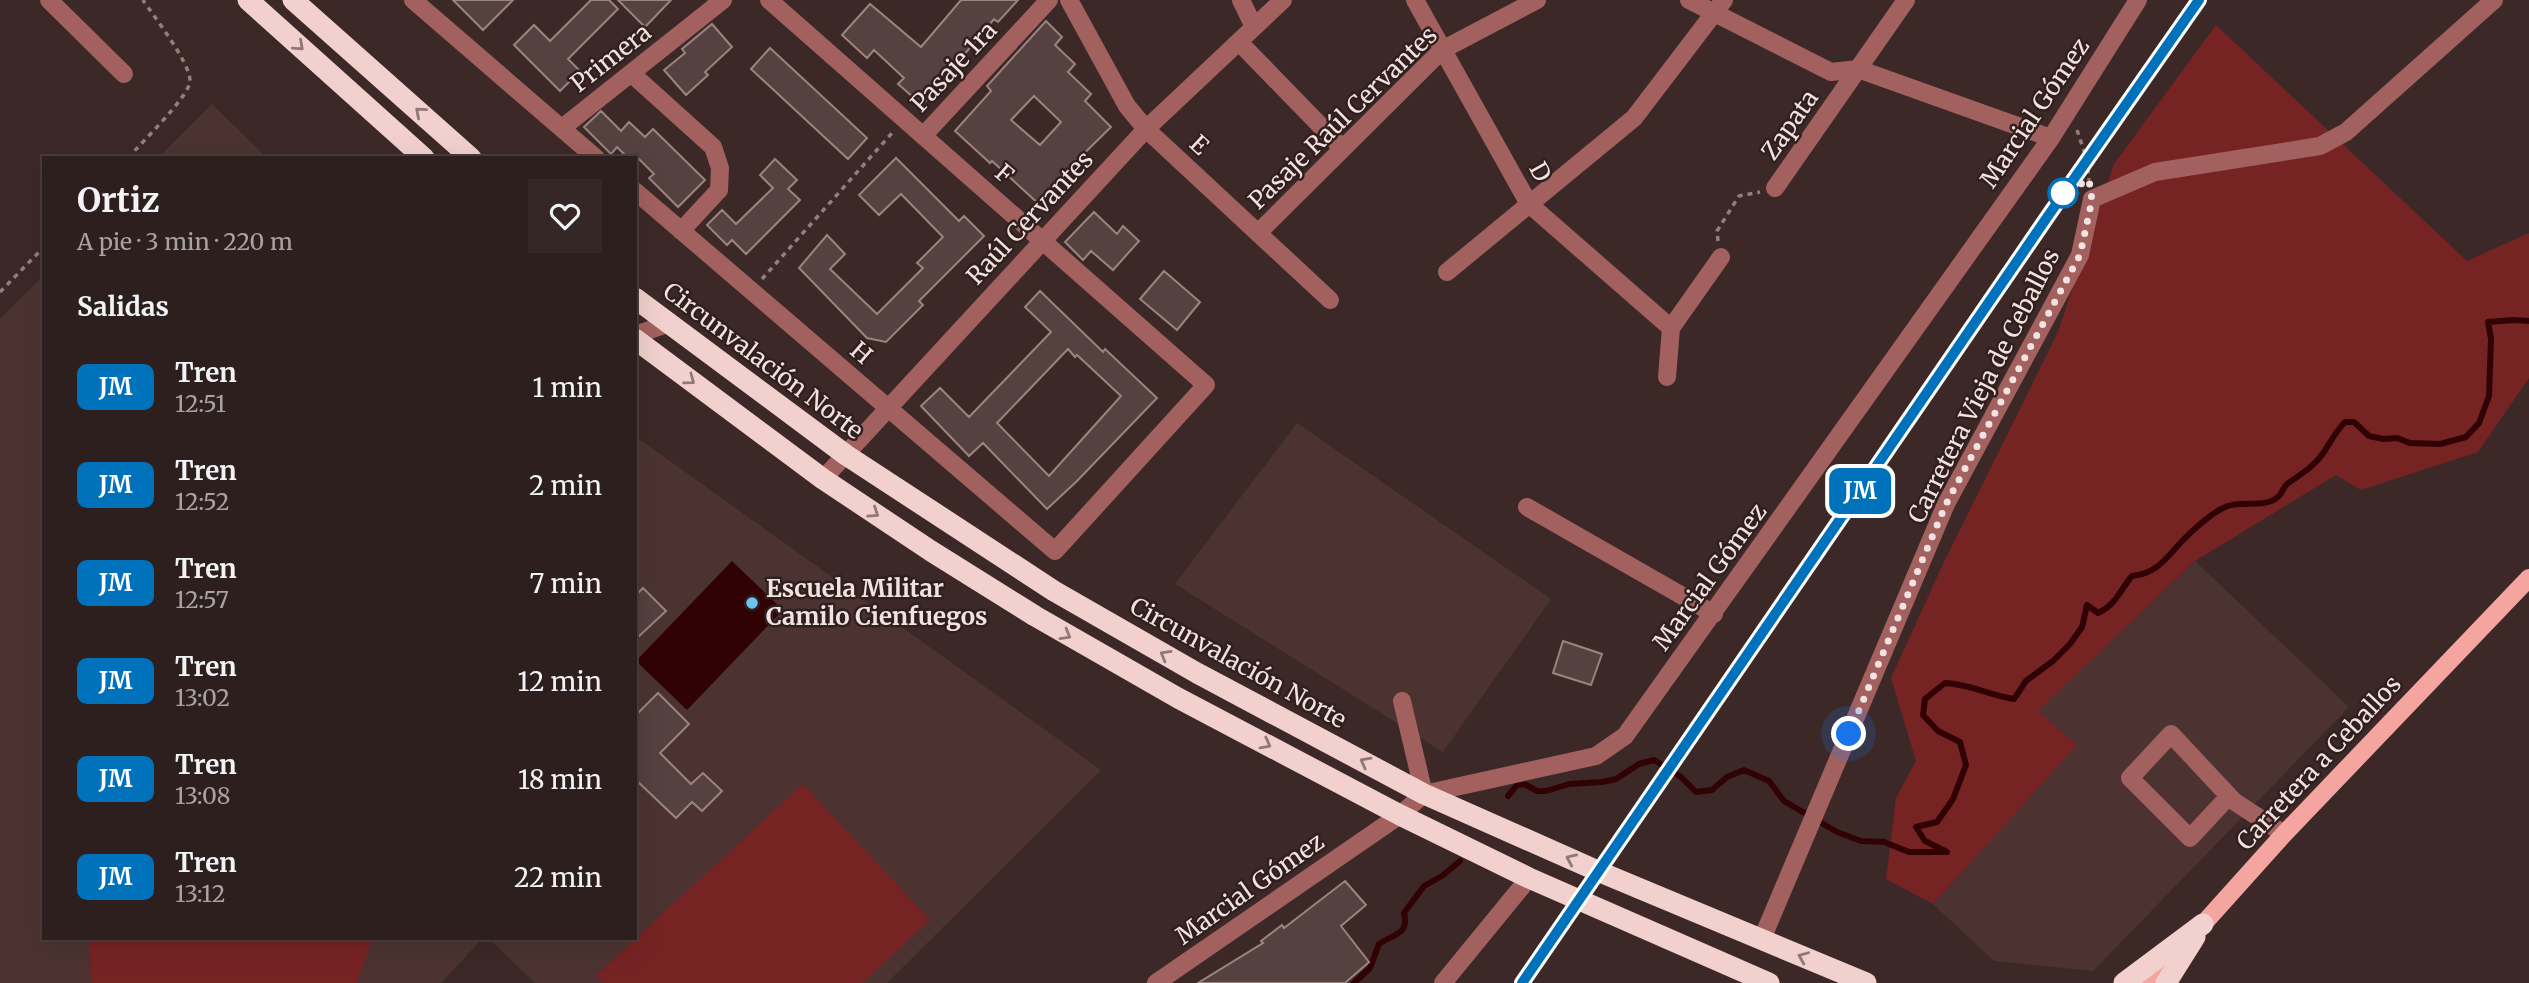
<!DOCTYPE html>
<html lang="es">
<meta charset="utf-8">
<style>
body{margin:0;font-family:Merriweather,serif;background:#352726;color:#f1f3f6;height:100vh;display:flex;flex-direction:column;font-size:26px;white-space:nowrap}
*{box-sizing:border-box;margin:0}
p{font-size:23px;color:#a7a2a4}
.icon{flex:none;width:38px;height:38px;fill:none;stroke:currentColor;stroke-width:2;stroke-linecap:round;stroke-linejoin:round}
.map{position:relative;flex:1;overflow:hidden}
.drawer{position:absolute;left:42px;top:156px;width:595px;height:784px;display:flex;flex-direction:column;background:#2d1f1d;border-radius:0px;box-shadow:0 7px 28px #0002,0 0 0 2px #483d3b}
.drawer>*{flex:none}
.badge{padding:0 14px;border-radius:10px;font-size:24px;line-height:46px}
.you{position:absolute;width:35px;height:35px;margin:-18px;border:5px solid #fff;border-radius:50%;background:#1a73e8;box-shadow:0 0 0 10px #1a73e833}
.map>.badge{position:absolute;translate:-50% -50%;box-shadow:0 0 0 4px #fff}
h2{padding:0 35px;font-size:26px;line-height:63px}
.round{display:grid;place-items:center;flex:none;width:74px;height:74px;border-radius:0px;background:#352726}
.headline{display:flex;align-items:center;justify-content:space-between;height:119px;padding:0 35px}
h1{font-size:33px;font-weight:700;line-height:52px}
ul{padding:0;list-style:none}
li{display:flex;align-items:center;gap:21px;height:98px;padding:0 35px}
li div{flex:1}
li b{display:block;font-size:26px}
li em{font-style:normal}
li .badge{min-width:77px;font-weight:700;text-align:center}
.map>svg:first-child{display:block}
.built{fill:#4c3331}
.green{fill:#762324}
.water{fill:#310204}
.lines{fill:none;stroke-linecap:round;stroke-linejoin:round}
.stream{stroke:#310204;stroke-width:6}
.building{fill:#55413f;stroke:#9a8381;stroke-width:2;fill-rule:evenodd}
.path{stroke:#90807e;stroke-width:3.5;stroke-dasharray:5 5;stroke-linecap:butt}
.minor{stroke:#a2615e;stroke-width:18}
.major{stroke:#f5a59f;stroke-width:18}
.highway{stroke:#f1d0cd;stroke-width:21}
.rail-casing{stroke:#c0b2b0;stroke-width:8}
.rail{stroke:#311f1e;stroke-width:5;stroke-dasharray:16;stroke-linecap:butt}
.oneway{stroke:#917876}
.line-casing{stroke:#fff;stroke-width:16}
.line{stroke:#0072bc;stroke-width:10}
.walk{stroke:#f0e3e1;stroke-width:7;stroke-dasharray:0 12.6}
.stop-dot{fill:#fff;stroke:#0072bc;stroke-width:3.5}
.poi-dot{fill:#6bc3f2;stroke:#311f1e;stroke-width:2.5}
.labels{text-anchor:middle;stroke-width:5;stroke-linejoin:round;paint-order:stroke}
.street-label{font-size:24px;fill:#f0e3e1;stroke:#311f1e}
.poi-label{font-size:24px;font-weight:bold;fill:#f0e3e1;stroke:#311f1e;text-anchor:start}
</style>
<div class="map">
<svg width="2529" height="983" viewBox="0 0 2529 983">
<rect width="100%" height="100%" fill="#3c2927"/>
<path class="built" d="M212,104L266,157H159Z
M44,275V938H483L441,983H0V319Z
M1297,423L1551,599L1443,752L1175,584Z
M635,436L1101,770L887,983H535L488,938H635Z
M2195,561L2349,707L2093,971L1994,961L1933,904L2076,745L2037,711Z"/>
<path class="green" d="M2216,25L2467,261L2529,233V378L2478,452L2361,490L2336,475L2195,561L2038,711L2077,745L1933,904L1886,879L1896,798L1916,761L1891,678L1944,562L2058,332L2114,164Z
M803,784L930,920L862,983H603L596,975Z
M91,938H373L357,983H91L89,943Z"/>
<path class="water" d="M732,561L783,610L687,710L636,661Z"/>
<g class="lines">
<path class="stream" d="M1508,796L1517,785L1524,784L1537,791H1546L1569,784L1602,782L1616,779L1639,764L1654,760L1681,777L1696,792L1712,790L1727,777L1744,770L1769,781L1784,801L1837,832L1861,841L1884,842L1909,852H1947L1925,841L1916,827L1937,822L1953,799L1966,765L1960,742L1938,731L1923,715L1925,699L1945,683C1969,684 1990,695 2014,699L2026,681L2053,661L2070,644L2082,627L2087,605L2098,613C2116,605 2120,590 2132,576C2157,574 2167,557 2183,540C2193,530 2208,516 2221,509C2240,498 2262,510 2278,497C2282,494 2283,488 2287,484C2301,474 2314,467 2324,452C2331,441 2336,431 2345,422H2354L2369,436L2384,439L2397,438L2410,443L2440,444L2466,437L2479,423L2489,396L2491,339L2488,322L2514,320L2529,321
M1354,983L1370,968L1379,944C1394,933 1409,936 1404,913L1424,886L1442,876L1460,861"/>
</g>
<path class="building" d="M453,0H513L483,30Z
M591,0H609L618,9L568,59L580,71L560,91L514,45L534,25L550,41Z
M618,0H671L645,27Z
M961,0H1018L998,22L994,19L947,75L949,78L922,105L898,84L904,78L874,50L867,58L842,35L870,4L921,47Z
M1046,21L1062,37L1055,45L1075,64L1068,72L1091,94L1085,101L1111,127L1053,184L1057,188L1041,206L992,161L990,163L955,131L991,91L987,86ZM1034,96L1061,122L1040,145L1011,120Z
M712,24L732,47L705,72L708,75L686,95L664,70L685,53L682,49Z
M770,48L867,138L848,159L751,69Z
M601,111L621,131L629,122L645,137L653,129L705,180L678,207L649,178L654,174L638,158H628L617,147L611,154L584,127Z
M896,158L959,221L964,216L984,236L919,301L923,305L886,342L867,338L799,268L827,235L845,254L830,269L877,314L923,268L917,263L943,237L901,194L879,215L859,195Z
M775,159L797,180L788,189L800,200L746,254L732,240L727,245L707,225L722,210L736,224L773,188L760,175Z
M1094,212L1117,234L1123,226L1139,241L1113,270L1091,251L1083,260L1065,242Z
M1164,271L1200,302L1177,330L1140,299Z
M1040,291L1103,352L1105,349L1157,398L1077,481L1047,509L983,443L969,456L921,406L940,388L969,417L1051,332L1025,307ZM1068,349L1075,357L1077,355L1121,396L1049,476L997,423Z
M643,588L666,611L635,640V596Z
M1563,641L1602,654L1591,685L1553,673Z
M658,693L689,724L660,753L691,784L703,773L722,791L702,811L692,802L676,818L635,779V716Z
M1345,881L1366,905L1341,926L1369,962L1345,983H1198L1263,943L1261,941L1282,925L1284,928Z"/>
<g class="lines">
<path class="path" d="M2077,130L2087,160L2089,180
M128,158C141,143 189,97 190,81C190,62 154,17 143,0
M1718,241L1717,231L1739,196L1760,192
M762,279L892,133
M0,292L44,247"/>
<path class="minor" d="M49,0L124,74
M413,0L596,158
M1069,0L1127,106L1146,129L1330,300
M1241,0L1254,27
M1415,0L1529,204L1671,328
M1689,0L1831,72L1858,69L2051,138
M1239,42L1342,148
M632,74L713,147L720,168L719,190L681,231
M562,128L723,0
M923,136L1049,0
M1775,188L1906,0
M635,191L1055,551L1206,385L769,0
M1258,233L1442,50L1537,0
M1447,272L1634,118L1724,0
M1671,328L1721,257
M635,335L667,324
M1667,377L1671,328
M823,479L1146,129L1283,0
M1527,507L1714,614
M1402,701L1424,794
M2229,796L2190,838L2130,778L2171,734L2229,796L2235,802L2284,834
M1762,939L1946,504L2080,255L2092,199L2155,172L2320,146L2346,132L2494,0
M1156,983L1400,815L1424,794L1596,756L1625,736L2051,138L2138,0
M1443,983L1529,878"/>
<path class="major" d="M2196,932L2284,834L2529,578
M2146,983L2174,955"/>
<path class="highway" d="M248,0L424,158
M293,0L471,158
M635,298L846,455L1054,591L1197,673L1424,794L1600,872L1866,983
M635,339L823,479L931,551L1035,616L1178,698L1400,815L1529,878L1769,983
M2124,983L2203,924
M2166,983L2195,937"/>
<defs>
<path id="rail" d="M1522,983L2063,193L2199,0"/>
</defs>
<use href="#rail" class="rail-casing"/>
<use href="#rail" class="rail"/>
</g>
<defs><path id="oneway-chevron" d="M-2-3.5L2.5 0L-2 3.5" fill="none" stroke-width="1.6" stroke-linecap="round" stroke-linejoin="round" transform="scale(1.75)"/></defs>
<g class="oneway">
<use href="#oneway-chevron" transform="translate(299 46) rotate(42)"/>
<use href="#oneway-chevron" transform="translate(420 112) rotate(-139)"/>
<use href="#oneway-chevron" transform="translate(690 380) rotate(37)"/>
<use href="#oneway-chevron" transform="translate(874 513) rotate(34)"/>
<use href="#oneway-chevron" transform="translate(1066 635) rotate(30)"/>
<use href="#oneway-chevron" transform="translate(1165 655) rotate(-150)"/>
<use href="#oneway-chevron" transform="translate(1266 744) rotate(28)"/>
<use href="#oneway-chevron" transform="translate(1365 762) rotate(-152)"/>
<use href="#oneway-chevron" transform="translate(1571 859) rotate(-156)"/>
<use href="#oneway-chevron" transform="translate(1803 957) rotate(-157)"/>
</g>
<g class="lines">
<defs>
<path id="line" d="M1522,983L2048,216L2199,0"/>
</defs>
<use href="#line" class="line-casing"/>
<use href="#line" class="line"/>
<path class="walk" d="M1849,734L1946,504L2080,255L2092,200L2089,180L2063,193"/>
</g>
<circle class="stop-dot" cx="2063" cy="193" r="14"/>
<circle class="poi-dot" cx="752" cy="603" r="7"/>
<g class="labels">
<g class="street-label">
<text transform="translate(611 58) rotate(-38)" y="8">Primera</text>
<text transform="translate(954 67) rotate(-47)" y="8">Pasaje 1ra</text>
<text transform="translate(2035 113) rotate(-56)" y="8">Marcial Gómez</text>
<text transform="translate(1343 118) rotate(-44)" y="8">Pasaje Raúl Cervantes</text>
<text transform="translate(1790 125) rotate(-55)" y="8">Zapata</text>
<text transform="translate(1199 145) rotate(43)" y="8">E</text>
<text transform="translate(1540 172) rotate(61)" y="8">D</text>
<text transform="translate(1004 174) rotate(41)" y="8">F</text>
<text transform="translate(1030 218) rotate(-47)" y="8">Raúl Cervantes</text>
<text transform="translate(861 353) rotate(41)" y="8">H</text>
<text transform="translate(763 361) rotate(37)" y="8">Circunvalación Norte</text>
<text transform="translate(1984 386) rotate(-63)" y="8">Carretera Vieja de Ceballos</text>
<text transform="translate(1710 577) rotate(-54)" y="8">Marcial Gómez</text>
<text transform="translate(1238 663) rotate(29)" y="8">Circunvalación Norte</text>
<text transform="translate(2319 763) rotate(-47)" y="8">Carretera a Ceballos</text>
<text transform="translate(1250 889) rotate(-35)" y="8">Marcial Gómez</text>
</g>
<g class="poi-label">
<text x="766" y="597">Escuela Militar<tspan x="766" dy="28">Camilo Cienfuegos</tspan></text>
</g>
</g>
</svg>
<div class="you" style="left:1849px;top:734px"></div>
<b class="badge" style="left:1860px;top:491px;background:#0072bc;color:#fff">JM</b>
<section class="drawer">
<div class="headline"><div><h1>Ortiz</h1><p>A pie · 3 min · 220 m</p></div><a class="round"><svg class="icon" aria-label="heart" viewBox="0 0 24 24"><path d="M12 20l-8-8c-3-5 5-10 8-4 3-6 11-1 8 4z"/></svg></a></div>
<h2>Salidas</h2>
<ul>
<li><span class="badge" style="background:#0072bc;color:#fff">JM</span><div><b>Tren</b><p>12:51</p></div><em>1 min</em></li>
<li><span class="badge" style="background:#0072bc;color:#fff">JM</span><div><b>Tren</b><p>12:52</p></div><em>2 min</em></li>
<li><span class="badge" style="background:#0072bc;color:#fff">JM</span><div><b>Tren</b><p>12:57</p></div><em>7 min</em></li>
<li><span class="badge" style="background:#0072bc;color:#fff">JM</span><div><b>Tren</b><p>13:02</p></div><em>12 min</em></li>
<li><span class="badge" style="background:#0072bc;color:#fff">JM</span><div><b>Tren</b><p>13:08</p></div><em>18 min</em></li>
<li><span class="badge" style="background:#0072bc;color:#fff">JM</span><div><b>Tren</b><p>13:12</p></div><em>22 min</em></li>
</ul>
</section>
</div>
